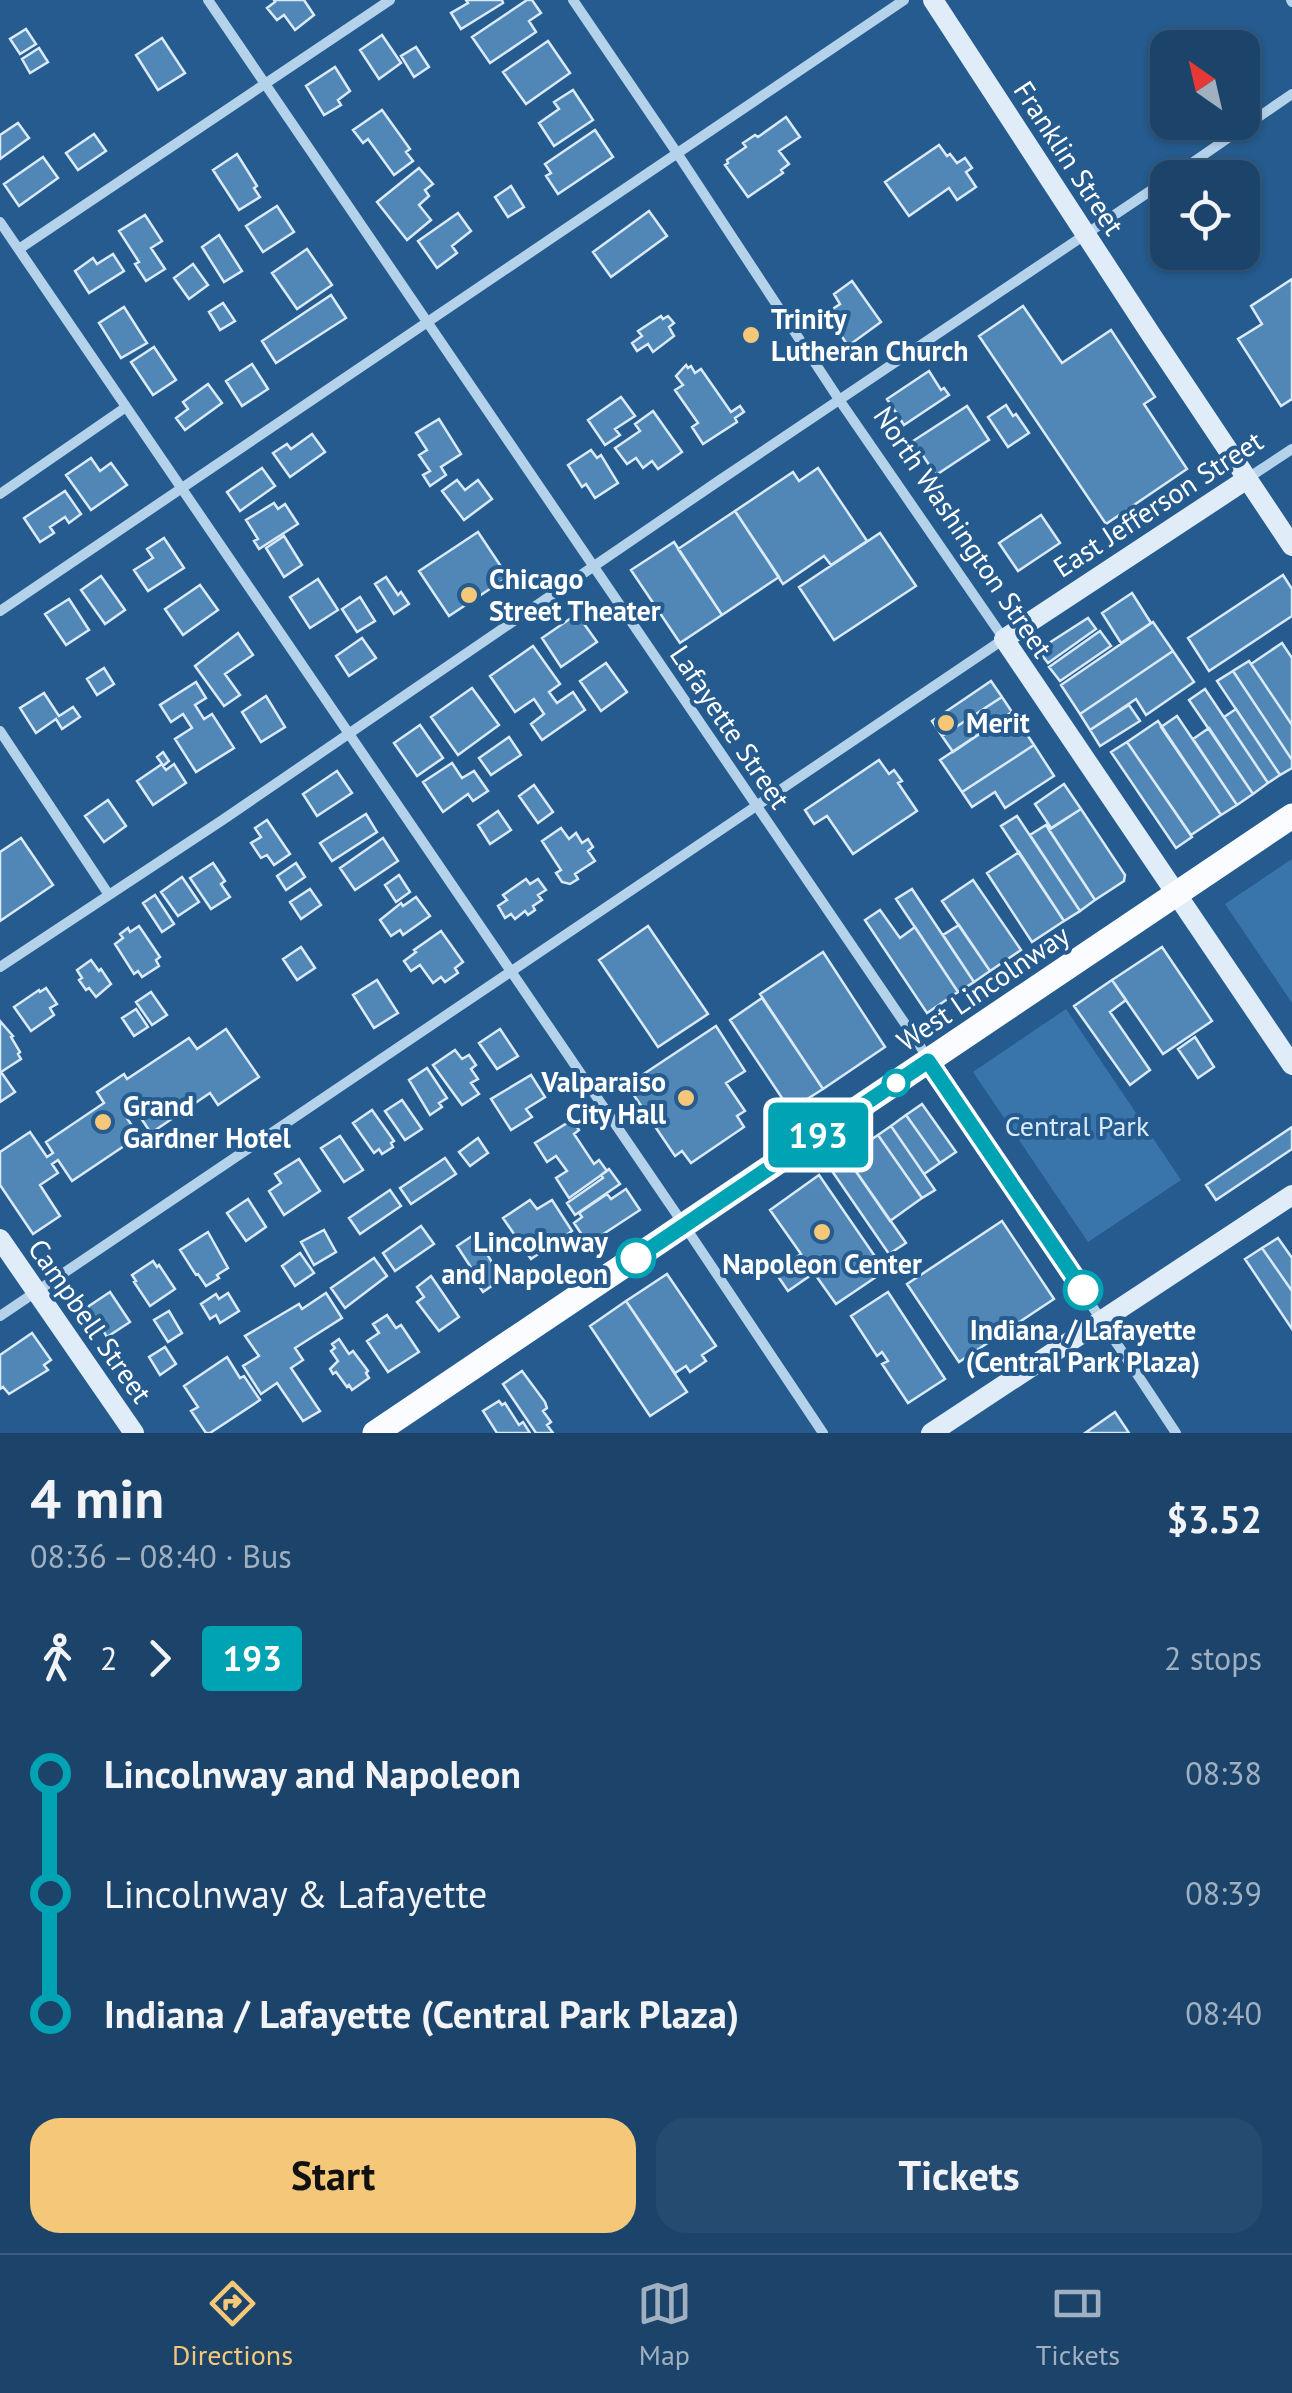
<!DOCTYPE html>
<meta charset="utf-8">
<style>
body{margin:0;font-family:"PT Sans",sans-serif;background:#254b70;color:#f1f3f6;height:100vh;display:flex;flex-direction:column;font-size:38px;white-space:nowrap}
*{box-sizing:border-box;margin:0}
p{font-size:32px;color:#a0b0c1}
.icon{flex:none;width:55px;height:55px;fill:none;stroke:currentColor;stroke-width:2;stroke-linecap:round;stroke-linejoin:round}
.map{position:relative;height:1433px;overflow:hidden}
.details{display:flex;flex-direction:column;background:#1c446a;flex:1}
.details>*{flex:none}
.badge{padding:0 20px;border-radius:8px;font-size:35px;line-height:65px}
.needle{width:65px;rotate:326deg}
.tools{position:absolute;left:1150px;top:30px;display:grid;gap:20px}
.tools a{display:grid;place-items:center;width:110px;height:110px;border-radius:20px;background:#1c446a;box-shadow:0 2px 8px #0004,0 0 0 2px #3a5c7e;font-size:50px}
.map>.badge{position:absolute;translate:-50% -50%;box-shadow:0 0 0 5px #fff}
.legs{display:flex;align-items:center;gap:15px;height:110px;padding:0 30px;font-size:32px}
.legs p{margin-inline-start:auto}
.summary{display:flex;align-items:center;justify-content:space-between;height:170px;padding:0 30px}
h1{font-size:55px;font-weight:600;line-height:75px}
.button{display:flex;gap:20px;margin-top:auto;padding:20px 30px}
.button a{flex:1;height:115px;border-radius:30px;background:#f5c879;color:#111;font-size:40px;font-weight:600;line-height:115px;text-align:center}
.button a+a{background:#254b70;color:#f1f3f6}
ul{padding:0 30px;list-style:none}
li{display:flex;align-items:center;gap:35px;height:120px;font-size:38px}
li i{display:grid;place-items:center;width:15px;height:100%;margin:0 12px;background:currentColor}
li i::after{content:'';width:25px;height:25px;margin:-12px;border:8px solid;border-radius:50%;background:#1c446a}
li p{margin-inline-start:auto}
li:first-child i{background:linear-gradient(#0000 50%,currentColor 0)}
li:last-child i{background:linear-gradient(currentColor 50%,#0000 0)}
.dock{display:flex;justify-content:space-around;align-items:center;height:140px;border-top:2px solid #3a5c7e;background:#1c446a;font-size:28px;color:#a0b0c1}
.dock a{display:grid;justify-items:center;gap:5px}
.dock .active{color:#f5c879}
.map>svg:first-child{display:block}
.green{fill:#3975ab}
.building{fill:#5187b7;stroke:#daeaf8;stroke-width:2.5}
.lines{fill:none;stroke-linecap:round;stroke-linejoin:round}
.street{stroke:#b5d2eb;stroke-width:10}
.secondary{stroke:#e0edf9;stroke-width:20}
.primary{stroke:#fafcff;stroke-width:25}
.line-1-casing{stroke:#fff;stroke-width:22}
.line-1{stroke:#00a3b4;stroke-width:15}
.poi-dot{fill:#f5c879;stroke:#255b8e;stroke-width:4}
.stop-1-dot{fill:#fff;stroke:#00a3b4;stroke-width:5}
.labels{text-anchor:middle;stroke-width:8;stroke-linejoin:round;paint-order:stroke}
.street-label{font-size:28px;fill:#fff;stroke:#255b8e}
.poi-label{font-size:28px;font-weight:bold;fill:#fff;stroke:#255b8e;text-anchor:start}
.park-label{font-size:28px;fill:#daeaf8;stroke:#255b8e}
.stop-label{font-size:28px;font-weight:bold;fill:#fff;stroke:#255b8e;text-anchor:end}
</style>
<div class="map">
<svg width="1292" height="1433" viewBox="0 0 1292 1433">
<rect width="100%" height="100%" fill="#255b8e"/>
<path class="green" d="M1292,859V1003L1225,904Z
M1066,1009L1181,1180L1088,1242L973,1072Z"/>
<path class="building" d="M274,0H304L314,15L295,30L284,15L277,20L267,8L275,2Z
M466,0H502L503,3L461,29L451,13L468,3Z
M527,0H532L541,13L529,21L536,32L490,63L472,37Z
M26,29L36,44L20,54L10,39Z
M382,35L401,63L379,79L360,50Z
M162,38L185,73L158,90L136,55Z
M548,41L570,73L526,104L503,72Z
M416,47L429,67L414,77L401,56Z
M39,48L48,62L30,73L22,59Z
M335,67L350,91L338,100L341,105L324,115L306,86Z
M573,90L593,120L554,146L539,123L559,109L554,102Z
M382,110L410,149L406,152L413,161L394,175L368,139L363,143L353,130Z
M786,117L800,137L779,151L789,164L781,170L783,173L748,197L725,165L728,163L727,160L746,147L743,143L755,135L758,137Z
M18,123L29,138L0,159V135Z
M595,130L613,157L558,194L546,176L551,173L545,164Z
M94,134L106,151L78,170L66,153Z
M939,145L947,156L950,154L957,163L965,158L972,168L966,172L976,187L957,200L949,188L909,216L885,182Z
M237,154L257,186L254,188L260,197L239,210L213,170Z
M43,157L58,178L19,206L4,184Z
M419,168L433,184L425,190L429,196L419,205L431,220L407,240L377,202Z
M511,186L524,207L508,217L495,197Z
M277,206L294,232L263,252L246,226Z
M649,211L667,236L611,277L593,252Z
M458,213L471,231L452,246L457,253L437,268L418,241Z
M145,215L162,241L151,248L165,269L146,281L135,264L139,262L119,231Z
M219,235L242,271L224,282L202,247Z
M307,249L332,285L297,309L272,273Z
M113,254L124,271L89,293L75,271L93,258L97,264Z
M193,264L208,285L189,299L174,278Z
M1292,279V399L1281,406L1238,339L1262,324L1251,306Z
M852,281L881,322L848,346L837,329L842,326L831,310L840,304L834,294Z
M331,295L346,318L276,363L262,341Z
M223,303L235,321L220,330L209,312Z
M1023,306L1062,363L1111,330L1155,397L1144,404L1187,469L1106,524L979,336Z
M124,307L147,343L121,358L99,323Z
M661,316L663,319L668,316L674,323L669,327L674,336L653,352L648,344L637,351L632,343L642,336L638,331Z
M154,347L176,380L153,395L131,362Z
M252,364L268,389L242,406L226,381Z
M686,365L688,368L691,366L695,373L701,369L731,412L740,406L744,412L735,418L737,422L703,444L692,427L698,423L675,390L683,385L676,376Z
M929,371L941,390L944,388L949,395L904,425L887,399Z
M208,384L222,403L185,430L176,418L188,409L183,402Z
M621,397L635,416L615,429L620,435L605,445L588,420Z
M1006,405L1013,416L1016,414L1029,433L1008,447L988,417Z
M967,406L989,440L936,475L913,441Z
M653,411L682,452L658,469L652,461L643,468L636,458L627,464L615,448L640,431L635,424Z
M439,419L461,454L441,467L446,475L430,486L423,475L430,471L419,455L427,450L416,433Z
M312,434L325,452L290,477L273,453L287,444L291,449Z
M591,450L597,458L601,455L618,483L595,498L586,484L582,487L568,465Z
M91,458L100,471L111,463L127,485L91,510L66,475Z
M262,468L275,486L240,511L227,492Z
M818,468L867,541L831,565L824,556L783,584L735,511L793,472L799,481Z
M457,480L465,490L478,480L492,499L464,520L442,491Z
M65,491L81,514L69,523L65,517L50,527L54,533L40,542L24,518Z
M274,503L278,509L285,504L298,524L259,549L254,541L258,539L246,520Z
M735,511L779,577L722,615L678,549Z
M1041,515L1060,543L1018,571L999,543Z
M478,532L508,577L449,616L419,571Z
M880,533L916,586L834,640L799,587Z
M284,536L302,565L284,577L266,548Z
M164,538L184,568L148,591L134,570L153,558L147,549Z
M674,542L722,615L680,643L631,570Z
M1283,575L1292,589V616L1209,671L1188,638Z
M101,576L125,610L105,624L81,590Z
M386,577L398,595L401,592L409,604L394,614L375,584Z
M318,579L338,610L310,628L290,597Z
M200,585L218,610L183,635L165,609Z
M1132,593L1151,623L1121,643L1102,613Z
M360,597L375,621L357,632L342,609Z
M69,599L89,630L66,645L45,614Z
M577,614L597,642L561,667L542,638Z
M1088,618L1096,629L1048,663L1038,650Z
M1153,622L1173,651L1080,714L1061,685Z
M1100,631L1111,646L1060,681L1049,667Z
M238,633L253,655L225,674L240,695L224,706L195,666Z
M362,638L376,658L349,676L336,656Z
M1282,643L1292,658V725L1251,664Z
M533,646L560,684L549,692L557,703L573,692L585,710L542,740L531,724L544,714L534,699L515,712L490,676Z
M1173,651L1194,682L1146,715L1136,699L1090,730L1080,714Z
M1249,661L1292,725V760L1233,671Z
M606,663L627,692L601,711L580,681Z
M104,668L114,684L97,695L87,679Z
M1233,671L1292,760V768L1280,775L1217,681Z
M991,681L1002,697L942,736L932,721Z
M196,682L206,698L195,705L204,719L212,714L234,748L196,772L175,739L192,728L183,714L171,722L160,705Z
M472,688L499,725L458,755L431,717Z
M1205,689L1268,783L1253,794L1189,700Z
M44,693L59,716L73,707L80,717L62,729L56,719L36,733L20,708Z
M266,696L285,727L261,742L242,712Z
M1002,697L1012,712L953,752L942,736Z
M1129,705L1140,721L1100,746L1090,730Z
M1236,709L1280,775L1268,783L1224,717Z
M1012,712L1034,745L962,792L940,760Z
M1177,716L1237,805L1221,815L1161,727Z
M1158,721L1221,815L1191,835L1127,742Z
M420,725L443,758L417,776L394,743Z
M1209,728L1253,794L1237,805L1193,739Z
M509,737L521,755L491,775L479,758Z
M1127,742L1192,837L1176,848L1111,752Z
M1034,745L1054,776L1005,808L995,792L972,807L962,792Z
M163,752L169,761L163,766L166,770L174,764L186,783L153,805L137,781L162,764L157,757Z
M879,760L889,774L894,770L902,781L898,783L917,811L853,854L827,816L814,824L805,810Z
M452,763L462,778L474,771L488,791L473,801L468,794L443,812L423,782Z
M337,771L352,793L317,816L303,794Z
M1064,784L1081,809L1051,828L1035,804Z
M534,785L553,812L538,823L519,796Z
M108,800L126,826L104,842L85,816Z
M1081,809L1125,875L1124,881L1095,900L1049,830Z
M498,811L511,830L490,844L478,825Z
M366,814L377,832L332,861L320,843Z
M1017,816L1080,911L1064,921L1001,826Z
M267,820L290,854L274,865L267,855L261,858L251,843L261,837L255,828Z
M1046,825L1095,900L1080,911L1030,835Z
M561,828L569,839L576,833L582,843L588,839L593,847L588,851L595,861L575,874L578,879L570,884L562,882L556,873L561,870L542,841Z
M21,838L53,885L0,921V852Z
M383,838L398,861L355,890L340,868Z
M1019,852L1064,921L1032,942L987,873Z
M213,863L225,881L221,884L230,897L211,909L190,878Z
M296,863L305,877L286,890L277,876Z
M399,875L410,892L396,902L385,885Z
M182,877L199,902L178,916L161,892Z
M526,879L530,884L538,879L546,890L538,895L542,900L533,906L535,910L528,915L525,911L515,919L511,914L505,918L498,906L507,900L503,895Z
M973,880L1021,950L990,971L942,901Z
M310,889L321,905L301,919L290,902Z
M912,889L974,982L958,992L896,899Z
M155,895L174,924L162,932L143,903Z
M416,897L430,916L403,935L400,930L391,936L380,920L401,903L403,906Z
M880,910L900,938L915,927L958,992L927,1013L865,920Z
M959,925L990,971L974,982L943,935Z
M139,926L160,957L156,960L159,966L142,977L138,971L134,974L115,944L123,938L120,934L128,928L130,932Z
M648,926L708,1014L658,1047L599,960Z
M441,931L463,962L455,968L458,973L445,982L441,977L433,983L420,965L411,971L404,961L416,952L414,950Z
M301,947L315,968L297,980L283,959Z
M1162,947L1212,1021L1163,1054L1112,980Z
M823,952L885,1047L823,1089L760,994Z
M91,960L99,971L101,969L111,984L96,997L89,988L86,990L79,980L82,978L77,970Z
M377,980L398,1013L374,1028L353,995Z
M1112,980L1126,1000L1110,1012L1150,1070L1130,1085L1074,1006Z
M46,988L57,1004L50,1008L54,1015L31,1031L14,1007L39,990L40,992Z
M151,992L167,1015L152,1025L136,1002Z
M762,998L823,1089L790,1110L730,1020Z
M136,1009L148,1027L134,1036L122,1018Z
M0,1021L13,1036L11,1037L20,1052L18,1054L21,1059L1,1072L15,1092L0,1102Z
M716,1026L745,1071L726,1083L745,1111L737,1116L744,1127L691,1163L682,1151L675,1156L627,1085Z
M226,1029L259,1077L218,1105L210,1093L151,1133L132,1105L122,1111L139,1136L72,1181L58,1160L52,1164L58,1173L40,1185L60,1216L33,1234L0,1185V1152L30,1132L47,1157L53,1153L46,1142L104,1103L97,1092L124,1074L127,1079L189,1038L197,1049Z
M500,1029L518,1056L497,1069L479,1043Z
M1195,1037L1214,1067L1198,1078L1178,1049Z
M455,1050L462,1059L469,1055L476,1065L471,1069L478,1079L471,1083L479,1094L462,1105L433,1065Z
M427,1068L447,1098L439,1103L442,1107L430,1115L409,1080Z
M531,1075L545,1097L526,1109L532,1117L511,1130L491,1099Z
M402,1100L422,1129L405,1140L385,1111Z
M922,1104L956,1152L940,1163L906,1115Z
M372,1110L394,1141L391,1143L393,1147L382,1154L379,1149L374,1153L353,1123Z
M906,1115L940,1163L924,1174L891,1126Z
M572,1120L579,1130L574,1134L594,1164L599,1160L607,1171L569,1198L556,1178L567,1171L556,1156L547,1162L535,1143Z
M891,1126L935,1190L922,1198L878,1135Z
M1292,1127V1149L1216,1200L1206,1185Z
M878,1135L922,1198L890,1221L846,1157Z
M340,1136L363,1170L344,1182L321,1148Z
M478,1138L488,1153L470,1166L459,1152Z
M846,1157L906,1243L889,1254L830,1168Z
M445,1158L456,1174L411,1204L400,1188Z
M299,1159L320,1191L284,1215L269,1191L281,1183L275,1174Z
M609,1169L620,1184L575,1215L567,1203L603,1178L601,1175Z
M819,1175L885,1271L836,1304L814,1273L788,1291L775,1272L801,1254L770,1210Z
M626,1189L640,1210L588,1244L574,1223L582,1217L579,1213L607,1194L611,1199Z
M390,1190L401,1206L360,1234L349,1218Z
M248,1199L266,1227L246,1241L227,1213Z
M530,1200L537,1209L552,1200L572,1231L531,1259L503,1218Z
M1002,1221L1054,1299L959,1362L907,1284Z
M421,1226L434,1244L395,1271L383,1253Z
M324,1230L336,1252L314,1265L301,1242Z
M208,1232L228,1268L217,1275L219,1278L206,1286L198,1274L196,1275L180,1250Z
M475,1234L502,1279L483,1292L469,1271L472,1269L457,1246Z
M1278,1238L1292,1258V1291L1262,1248Z
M1262,1248L1292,1291V1329L1245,1259Z
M300,1253L314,1273L295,1286L282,1266Z
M374,1258L387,1276L345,1308L331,1288Z
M153,1261L157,1267L159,1265L175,1289L150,1306L134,1282L136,1281L132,1275Z
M667,1274L716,1346L702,1355L706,1361L690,1372L686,1366L675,1373L626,1301Z
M431,1276L459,1317L439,1331L417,1302L424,1297L417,1287Z
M110,1292L130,1322L107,1337L99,1324L95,1327L87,1316L89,1306Z
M888,1292L945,1379L908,1403L882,1364L888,1361L882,1352L877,1356L851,1316Z
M228,1293L239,1311L220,1323L216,1315L210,1319L201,1304L216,1294L219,1299Z
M326,1293L342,1318L295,1348L303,1360L291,1368L320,1411L303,1421L277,1383L261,1394L243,1366L259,1356L245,1336L299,1304L302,1309Z
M626,1301L687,1392L650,1416L590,1326Z
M169,1311L182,1333L168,1342L154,1320Z
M387,1315L396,1328L401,1325L419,1352L388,1372L367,1341L379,1333L373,1324Z
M32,1333L51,1360L44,1365L48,1370L9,1394L3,1387L0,1389V1355Z
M339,1339L349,1354L353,1351L368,1371L366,1373L369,1378L352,1390L349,1385L347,1387L336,1372L333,1374L330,1369L338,1361L331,1351L335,1348L332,1344Z
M165,1347L176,1364L160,1375L149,1357Z
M227,1357L240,1378L244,1376L260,1400L210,1433H206L191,1411L198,1407L184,1386Z
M522,1371L545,1402L547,1408L543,1411L551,1422L547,1425L553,1433H536L503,1384Z
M499,1401L502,1405L505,1403L519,1425L523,1422L530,1433H497L483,1411Z
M1115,1412L1129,1433H1085Z"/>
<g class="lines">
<path class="street" d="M208,0L912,1034L1176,1433
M1291,0L1292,2
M1170,178L1292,94
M0,222L684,1225L823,1433
M19,249L390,0
M1248,478L1292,449
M0,494L126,407
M0,611L904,0
M0,731L109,895
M0,967L224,819L720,480L1168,179
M0,1316L1004,639L840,401L677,153L573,0"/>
<path class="secondary" d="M933,0L1150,333L1292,546
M1247,479L1004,639L1292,1065
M0,1239L134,1433
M931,1433L1292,1195"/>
<path class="primary" d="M375,1433L1292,816"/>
</g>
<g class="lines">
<defs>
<path id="line-1" d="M636,1258L928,1061L1083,1290"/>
</defs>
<use href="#line-1" class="line-1-casing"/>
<use href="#line-1" class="line-1"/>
</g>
<g class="poi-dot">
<circle cx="751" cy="335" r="10"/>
<circle cx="469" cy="595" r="10"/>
<circle cx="946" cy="723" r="10"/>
<circle cx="686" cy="1098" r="10"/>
<circle cx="103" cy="1122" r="10"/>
<circle cx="822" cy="1232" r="10"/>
</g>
<g class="stop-1-dot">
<circle cx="896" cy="1083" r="12"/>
<circle cx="636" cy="1258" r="18"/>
<circle cx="1083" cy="1290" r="18"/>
</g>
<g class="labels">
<g class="street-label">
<text transform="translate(1069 158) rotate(57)" y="10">Franklin Street</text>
<text transform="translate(1158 504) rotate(-33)" y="10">East Jefferson Street</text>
<text transform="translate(963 532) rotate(56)" y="10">North Washington Street</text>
<text transform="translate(730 727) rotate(56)" y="10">Lafayette Street</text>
<text transform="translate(983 988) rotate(-34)" y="10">West Lincolnway</text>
<text transform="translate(90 1321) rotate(55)" y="10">Campbell Street</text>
</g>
<g class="poi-label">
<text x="771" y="329">Trinity<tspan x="771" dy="32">Lutheran Church</tspan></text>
<text x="489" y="589">Chicago<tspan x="489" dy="32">Street Theater</tspan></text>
<text x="966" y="733">Merit</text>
<text x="666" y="1092" text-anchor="end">Valparaiso<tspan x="666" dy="32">City Hall</tspan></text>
<text x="123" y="1116">Grand<tspan x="123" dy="32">Gardner Hotel</tspan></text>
<text x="822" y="1274" text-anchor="middle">Napoleon Center</text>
</g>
<g class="park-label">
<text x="1077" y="1136">Central Park</text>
</g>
<g class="stop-label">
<text x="608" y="1252">Lincolnway<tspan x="608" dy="32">and Napoleon</tspan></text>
<text x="1083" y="1340" text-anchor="middle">Indiana / Lafayette<tspan x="1083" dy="32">(Central Park Plaza)</tspan></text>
</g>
</g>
</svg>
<div class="tools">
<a><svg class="needle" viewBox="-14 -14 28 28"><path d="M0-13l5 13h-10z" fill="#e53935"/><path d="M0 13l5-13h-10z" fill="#a0b0c1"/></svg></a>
<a><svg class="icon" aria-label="locate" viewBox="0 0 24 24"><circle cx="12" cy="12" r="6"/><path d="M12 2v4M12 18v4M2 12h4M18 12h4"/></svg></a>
</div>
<b class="badge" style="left:818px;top:1135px;background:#00a3b4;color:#fff">193</b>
</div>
<section class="details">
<div class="summary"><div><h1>4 min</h1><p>08:36 – 08:40 · Bus</p></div><b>$3.52</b></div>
<div class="legs"><svg class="icon" aria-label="walk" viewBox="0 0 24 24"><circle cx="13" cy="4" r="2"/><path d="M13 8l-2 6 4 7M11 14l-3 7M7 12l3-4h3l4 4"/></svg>2<svg class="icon" aria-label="forward" viewBox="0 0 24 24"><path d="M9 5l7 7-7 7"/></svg><b class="badge" style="background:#00a3b4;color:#fff">193</b><p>2 stops</p></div>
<ul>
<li><i style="color:#00a3b4"></i><b>Lincolnway and Napoleon</b><p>08:38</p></li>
<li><i style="color:#00a3b4"></i><span>Lincolnway &amp; Lafayette</span><p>08:39</p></li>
<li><i style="color:#00a3b4"></i><b>Indiana / Lafayette (Central Park Plaza)</b><p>08:40</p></li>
</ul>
<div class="button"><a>Start</a><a>Tickets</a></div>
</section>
<nav class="dock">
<a class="active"><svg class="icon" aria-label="directions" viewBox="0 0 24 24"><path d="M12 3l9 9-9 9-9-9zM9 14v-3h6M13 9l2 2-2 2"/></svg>Directions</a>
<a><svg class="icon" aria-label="map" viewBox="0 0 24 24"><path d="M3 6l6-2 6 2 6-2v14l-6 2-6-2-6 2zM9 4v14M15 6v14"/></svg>Map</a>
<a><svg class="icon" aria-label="tickets" viewBox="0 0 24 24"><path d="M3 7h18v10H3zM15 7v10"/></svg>Tickets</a>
</nav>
